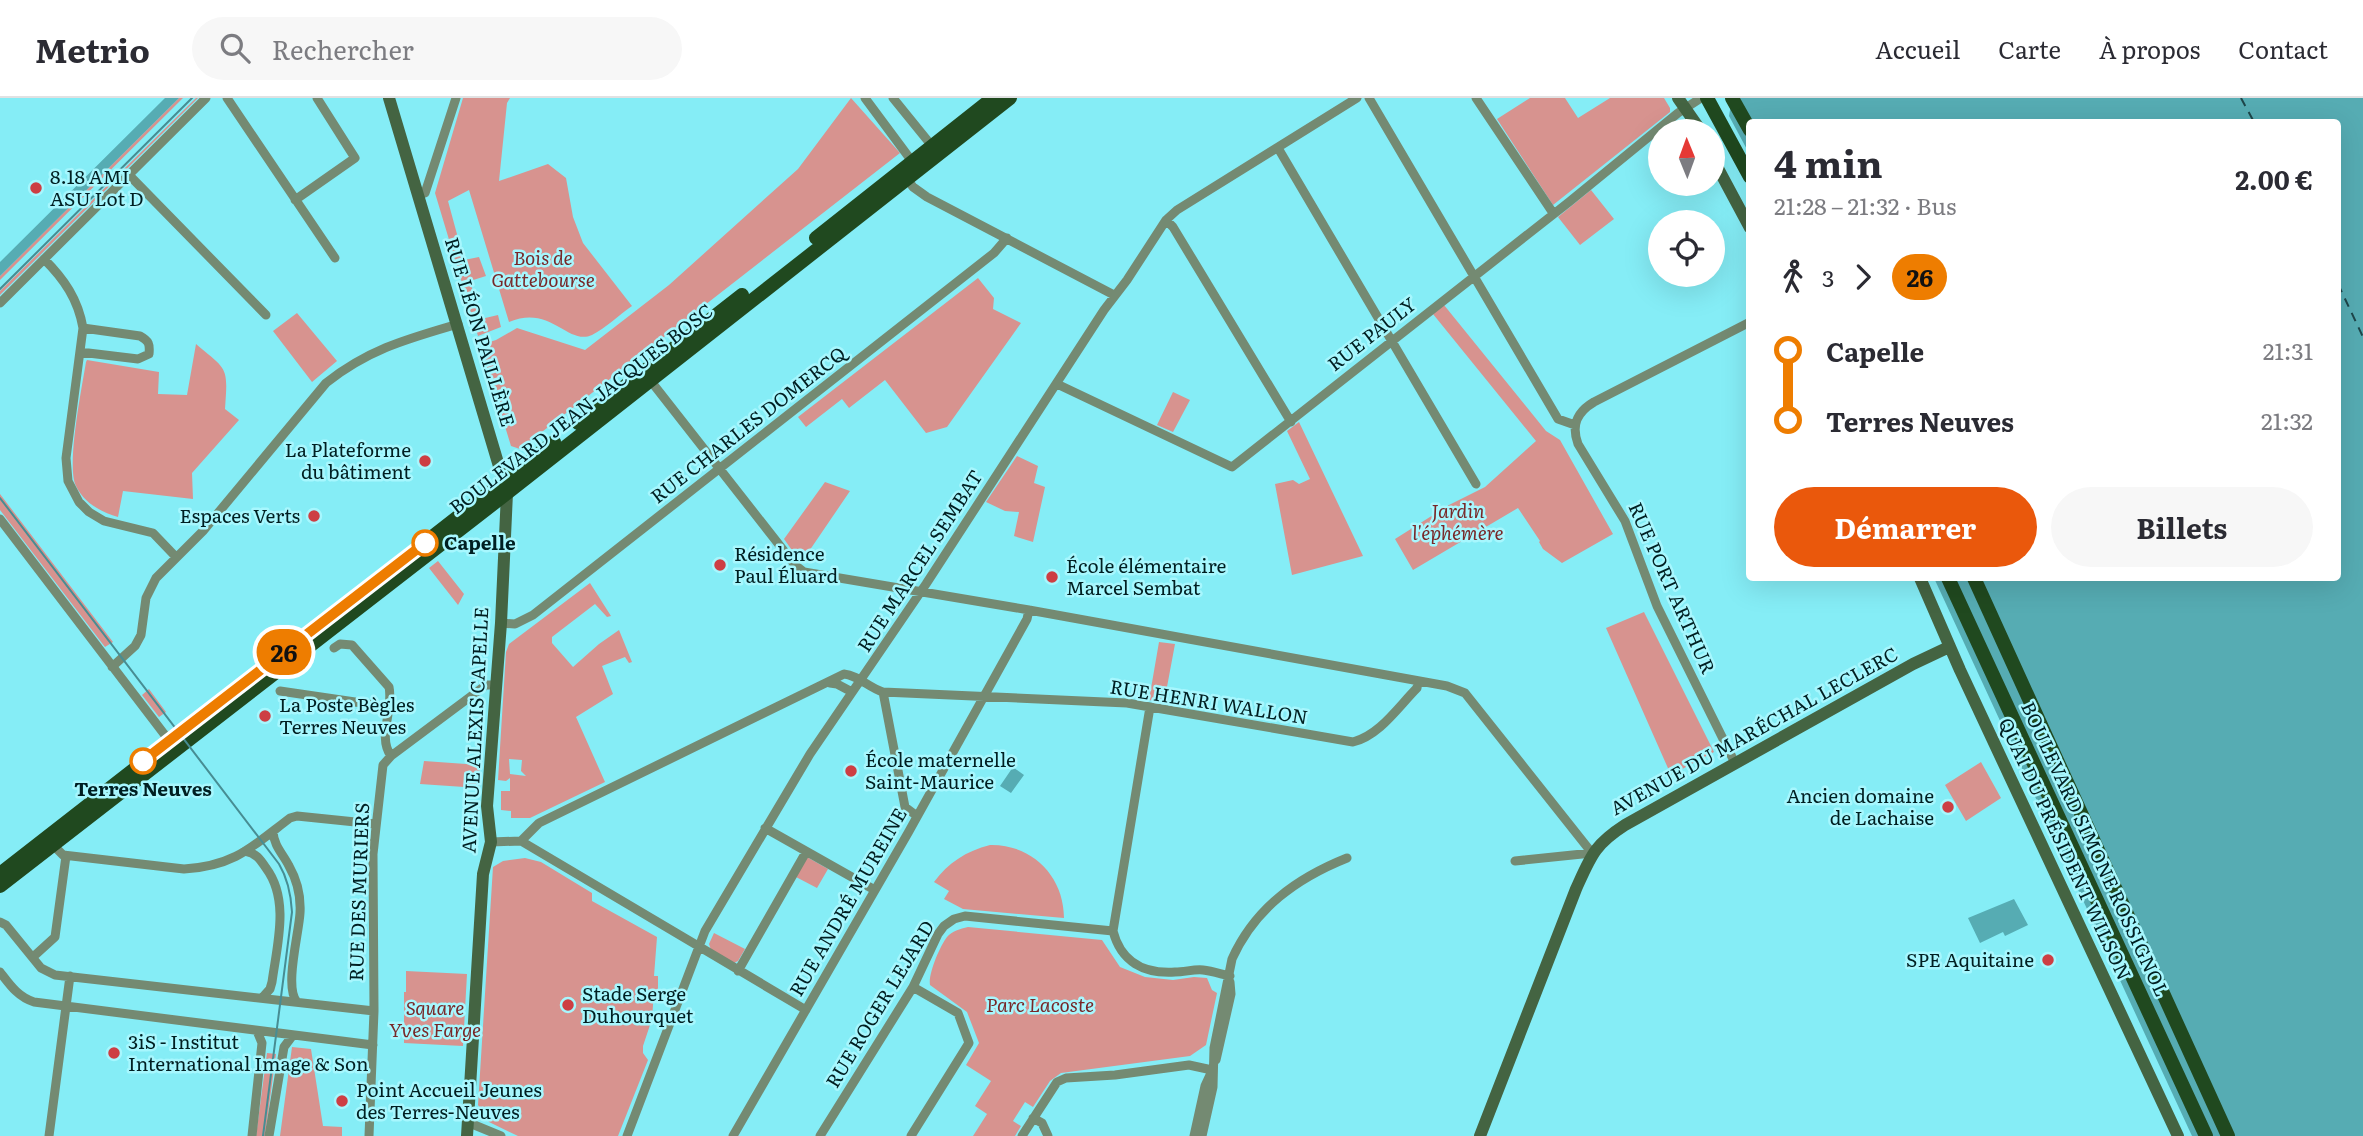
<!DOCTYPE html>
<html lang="fr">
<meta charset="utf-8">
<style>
body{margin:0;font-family:Literata,serif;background:#f7f7f7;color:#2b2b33;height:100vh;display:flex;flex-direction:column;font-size:26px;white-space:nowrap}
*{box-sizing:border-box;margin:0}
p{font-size:23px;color:#7c7c81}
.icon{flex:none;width:38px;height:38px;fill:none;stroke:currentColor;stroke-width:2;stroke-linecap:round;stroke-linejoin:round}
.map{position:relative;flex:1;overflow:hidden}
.side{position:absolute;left:1746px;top:21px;width:595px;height:462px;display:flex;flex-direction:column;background:#fff;border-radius:7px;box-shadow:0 7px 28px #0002}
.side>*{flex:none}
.badge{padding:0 14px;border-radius:23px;font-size:24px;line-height:46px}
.needle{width:46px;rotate:359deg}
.buttons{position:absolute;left:1648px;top:21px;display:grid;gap:14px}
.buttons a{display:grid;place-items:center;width:77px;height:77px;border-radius:50%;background:#fff;box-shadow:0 7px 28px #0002;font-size:35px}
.map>.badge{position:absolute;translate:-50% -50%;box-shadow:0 0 0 4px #fff}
.legs{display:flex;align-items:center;gap:10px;height:77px;padding:0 28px;font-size:23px}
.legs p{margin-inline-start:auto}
.summary{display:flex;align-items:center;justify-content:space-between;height:119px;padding:0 28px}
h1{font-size:38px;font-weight:700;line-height:52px}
.primary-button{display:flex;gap:14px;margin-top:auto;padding:14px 28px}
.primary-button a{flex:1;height:80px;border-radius:42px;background:#ea580c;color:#fff;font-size:28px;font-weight:700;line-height:80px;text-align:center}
.primary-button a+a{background:#f7f7f7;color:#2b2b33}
ul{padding:0 28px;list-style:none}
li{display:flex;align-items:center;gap:24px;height:70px;font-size:26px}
li i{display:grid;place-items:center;width:10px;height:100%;margin:0 9px;background:currentColor}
li i::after{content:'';width:18px;height:18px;margin:-9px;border:5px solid;border-radius:50%;background:#fff}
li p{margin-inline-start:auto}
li:first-child i{background:linear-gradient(#0000 50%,currentColor 0)}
li:last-child i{background:linear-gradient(currentColor 50%,#0000 0)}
header{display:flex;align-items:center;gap:42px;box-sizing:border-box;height:98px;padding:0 35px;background:#fff;border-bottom:2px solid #e1e1e2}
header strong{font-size:33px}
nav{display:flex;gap:38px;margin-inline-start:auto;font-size:24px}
.search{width:490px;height:63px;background:#f7f7f7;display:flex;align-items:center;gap:18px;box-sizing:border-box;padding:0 24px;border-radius:38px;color:#7c7c81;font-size:26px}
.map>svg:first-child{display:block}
.green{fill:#d7938f;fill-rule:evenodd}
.water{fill:#56acb3}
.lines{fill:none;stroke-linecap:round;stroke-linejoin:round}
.ferry{stroke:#1e464a;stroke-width:2;stroke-dasharray:9 7;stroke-linecap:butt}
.street{stroke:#748a72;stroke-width:9}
.secondary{stroke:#446442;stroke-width:12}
.primary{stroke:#20491f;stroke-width:14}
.tram{stroke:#478d93;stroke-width:2}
.line-1-casing{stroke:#fff;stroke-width:16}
.line-1{stroke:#ee7d00;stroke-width:10}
.poi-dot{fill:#cd3e43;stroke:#a7f7fe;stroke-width:2.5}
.stop-1-dot{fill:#fff;stroke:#ee7d00;stroke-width:3.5}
.labels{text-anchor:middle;stroke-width:5;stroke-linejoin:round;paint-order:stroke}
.poi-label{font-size:19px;fill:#001f22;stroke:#a7f7fe;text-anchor:start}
.park-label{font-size:19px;font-style:italic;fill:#782728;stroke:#a7f7fe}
.street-label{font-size:19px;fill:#001f22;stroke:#a7f7fe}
.stop-label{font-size:19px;font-weight:bold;fill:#001f22;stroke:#a7f7fe;text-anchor:start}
</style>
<header>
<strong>Metrio</strong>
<div class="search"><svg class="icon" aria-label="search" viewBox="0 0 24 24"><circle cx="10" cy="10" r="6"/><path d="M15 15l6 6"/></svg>Rechercher</div>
<nav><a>Accueil</a><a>Carte</a><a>À propos</a><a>Contact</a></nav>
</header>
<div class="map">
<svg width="2363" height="1038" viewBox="0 0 2363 1038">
<rect width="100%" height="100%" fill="#85edf6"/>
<path class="green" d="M179,0H183L0,182V178Z
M196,0H198L0,197V193Z
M463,0H510L507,5L499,83L548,66L566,80L573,119L583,145L632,208C619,217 606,230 592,237C568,248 551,206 509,224L469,92L448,103L464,162L479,159L486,178L470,183L481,221L498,217L501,229L478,238L435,95Z
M851,0L900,55L520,351L511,348L480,247L496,242L517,230L585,252L669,187L798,71Z
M1530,0H1565L1578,20L1610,0H1664L1670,10V14L1553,107L1497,21Z
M1591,92L1614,121L1580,147L1558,119Z
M978,180L994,200L993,211L1021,225L947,329L926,335L885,282L849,310L842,301L806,329L798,319Z
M1444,207L1546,333L1560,342L1613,436L1562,465L1543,451L1539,444L1540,443L1518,410L1413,472L1395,441L1449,407L1485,389L1536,343L1433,216Z
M297,215L337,263L312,284L273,233Z
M196,246C228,273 228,268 225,311L239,322L192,375L193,401L123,393L118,419C101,414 84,405 76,388C66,368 82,289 86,264L87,262L159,274L158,296L187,297Z
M1173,294L1190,302L1173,334L1157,327Z
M1299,324L1363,458L1292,477L1275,386L1293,382L1299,386L1310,381L1287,333Z
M1017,358L1038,368L1034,385L1045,389L1033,444L1014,438L1019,414L1005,413L986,404Z
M825,384L850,393L801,465L784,441Z
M0,396L113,544L105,549L0,412Z
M438,463L464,496L458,507L429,470Z
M590,485L611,518L607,519L595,506L552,539V545L573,569L599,546L619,532L632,564L629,565L625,559L602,568L613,596L576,619L605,684L530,720H511V713L501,712V693H510V680L506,683L498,682L506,554L509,546ZM509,661L522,662L521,673L526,678L510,676Z
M1644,514L1714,654L1671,677L1606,530Z
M1159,544L1175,546L1164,605L1149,602Z
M149,591L166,614L159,619L142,597Z
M424,663L480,667L479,690L420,686Z
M1981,664L2001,700L1966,723L1945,687Z
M990,747C1032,746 1064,778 1064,820L963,811L944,801L949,793L934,784C948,765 966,753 990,747Z
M807,759L828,771L817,790L796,779Z
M525,760L541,764L592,795V803L657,839L654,878H658V893H654L652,921L643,948V955L648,962L618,1038H518L489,1024L478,1007L493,769L503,763Z
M968,829L1102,842L1120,869L1145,879L1173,882L1194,879L1207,880L1212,892L1217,895L1206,947L1190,958L1061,975L1050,983L1033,1009L1025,1004L1013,1023L1021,1028L1015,1038H973L987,1016L975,1008L991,983L966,967L979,945L967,914L930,887C928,876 940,848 947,839C952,833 960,831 968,829Z
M714,835L745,851L738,863L734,865L711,852L709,846Z
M406,873L467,876L463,948L404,945V894H406Z
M292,949L311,951L323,1028L342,1029V1038H280Z
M267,955L276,956L265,1038H256Z"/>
<path class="water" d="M165,0H179L0,178V164Z
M1732,0H2363V1038H2192L1934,480H2338V24H1750V57L1729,18Z
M1013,669L1024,677L1011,695L1000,688Z
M2014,801L2028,827L2005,838L2003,834L1980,845L1968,820Z"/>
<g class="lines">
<path class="ferry" d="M2241,0L2254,24
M2338,186L2363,239"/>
<path class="street" d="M227,0L335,160
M865,0L914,66
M893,0L932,48
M1369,0L1558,321L1575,327
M1476,0L1553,115
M1278,50L1476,386
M129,77L266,217
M904,77L913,89L927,99L1114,197
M418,97L425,95L456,0
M295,102L355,60L317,0
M1166,122L1173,129L1291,324
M44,161C64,181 78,201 83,230L66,360L68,383L79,404L89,414L104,423L153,435L176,459
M0,205L206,0
M80,254L138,261L149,256C150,246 149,243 140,238L83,230
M650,282L795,467L804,474L1029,512L1447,588L1465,595L1592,755L1515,763
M1057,286L1232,369L1569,104L1678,15L1701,0
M0,421L171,645
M501,525L515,526L533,517L994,155L1007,140
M334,550L340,546L352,547L389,589C394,611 377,639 391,658
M112,569L135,548L141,537L146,500L156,480L203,433L326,285C369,251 407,241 458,226
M830,585L837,586L852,594
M280,593L389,609
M883,594L905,709L917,718
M1150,609L1113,833C1121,864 1144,876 1175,874C1185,874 1194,871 1203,872C1212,873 1221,876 1230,878
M1735,665L1657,508L1625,423L1578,346C1571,327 1577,314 1594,304L1750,224
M765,730L873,791
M273,734C274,748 283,756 289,768C297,782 301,798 300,815C299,835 284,890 297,904
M521,743L806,912
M491,744L521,743L539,725L844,576C858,577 869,590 883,594L1127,605L1353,644C1380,637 1398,609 1417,590L1418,583
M53,747L63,757L184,771C235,768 253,748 290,720L297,718L375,726
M245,753C256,755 260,761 266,770C290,802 277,847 272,884L270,891L262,900
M0,824L6,827L41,870L55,877L374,913
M33,859L55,839L66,758
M738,873L806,754
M0,874C10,887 18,899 34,904L373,947
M1216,962L1231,896L1230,884
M1033,1020L1042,1025L1048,1038
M467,1024L501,1038
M49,1038L70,878
M252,1038L262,945L257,933
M269,1038L284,949L293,937
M369,1038L374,913L373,756L383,667L391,658L486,587H496
M627,1038L705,833L810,656L926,486L1104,212L1127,182L1166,122L1177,112L1357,0
M733,1038L908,735L1027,521L1029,512
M820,1038L913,889L938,836L944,828L954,821L965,818L1113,833
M911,1038L969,945L958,915L913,889
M1022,1038L1057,984L1066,980L1115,977L1189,967L1212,972
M1194,1038L1205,988L1211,975
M1202,1038L1213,989L1214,950L1232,861C1255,810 1297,780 1347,760"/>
<path class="secondary" d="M389,0L507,395L501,525L487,708L491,744L483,776L467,1038
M1678,0L1701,33
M1713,61L1750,130
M1920,480L1960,572L2178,1038
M1480,1038L1576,791C1591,758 1594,747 1625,727L1913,566L1949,549"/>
<path class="primary" d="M1707,0L1750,79
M1732,0L1750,32
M816,140L993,0
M578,325L742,197
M1948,480L2206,1038
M1974,480L2228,1038
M0,776L554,344
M0,788L507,395L1010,0"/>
<path class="tram" d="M0,191L192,0
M0,400L279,766C288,781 291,797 292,814L263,1038"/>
</g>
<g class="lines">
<defs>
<path id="line-1" d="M143,663L425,445"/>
</defs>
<use href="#line-1" class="line-1-casing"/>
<use href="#line-1" class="line-1"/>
</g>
<g class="poi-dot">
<circle cx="36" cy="90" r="7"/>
<circle cx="425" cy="363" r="7"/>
<circle cx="314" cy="418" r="7"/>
<circle cx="720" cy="467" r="7"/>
<circle cx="1052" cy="479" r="7"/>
<circle cx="265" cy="618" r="7"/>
<circle cx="851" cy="673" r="7"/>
<circle cx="1948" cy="709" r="7"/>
<circle cx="2048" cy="862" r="7"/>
<circle cx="568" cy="907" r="7"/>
<circle cx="114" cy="955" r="7"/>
<circle cx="342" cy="1003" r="7"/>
</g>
<g class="stop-1-dot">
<circle cx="425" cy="445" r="12"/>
<circle cx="143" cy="663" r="12"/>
</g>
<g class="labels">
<g class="poi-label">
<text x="50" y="86">8.18 AMI<tspan x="50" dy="22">ASU Lot D</tspan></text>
<text x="411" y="359" text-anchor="end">La Plateforme<tspan x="411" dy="22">du bâtiment</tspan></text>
<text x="300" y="425" text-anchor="end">Espaces Verts</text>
<text x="734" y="463">Résidence<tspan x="734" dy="22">Paul Éluard</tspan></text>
<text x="1066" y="475">École élémentaire<tspan x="1066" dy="22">Marcel Sembat</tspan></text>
<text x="279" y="614">La Poste Bègles<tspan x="279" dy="22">Terres Neuves</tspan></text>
<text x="865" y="669">École maternelle<tspan x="865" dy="22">Saint-Maurice</tspan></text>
<text x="1934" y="705" text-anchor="end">Ancien domaine<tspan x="1934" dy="22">de Lachaise</tspan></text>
<text x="2034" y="869" text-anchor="end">SPE Aquitaine</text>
<text x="582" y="903">Stade Serge<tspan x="582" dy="22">Duhourquet</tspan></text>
<text x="128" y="951">3iS - Institut<tspan x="128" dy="22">International Image &amp; Son</tspan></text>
<text x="356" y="999">Point Accueil Jeunes<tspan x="356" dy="22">des Terres-Neuves</tspan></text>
</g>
<g class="park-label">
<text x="543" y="167">Bois de<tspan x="543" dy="22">Gattebourse</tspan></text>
<text x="1458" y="420">Jardin<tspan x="1458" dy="22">l'éphémère</tspan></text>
<text x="1040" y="914">Parc Lacoste</text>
<text x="435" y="917">Square<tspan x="435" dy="22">Yves Farge</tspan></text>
</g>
<g class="street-label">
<text transform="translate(480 234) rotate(73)" y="7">RUE LÉON PAILLÈRE</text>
<text transform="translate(1372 236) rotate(-38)" y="7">RUE PAULY</text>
<text transform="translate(581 311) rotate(-38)" y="7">BOULEVARD JEAN-JACQUES BOSC</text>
<text transform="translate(748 327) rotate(-38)" y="7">RUE CHARLES DOMERCQ</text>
<text transform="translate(920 463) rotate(-57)" y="7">RUE MARCEL SEMBAT</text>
<text transform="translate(1672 490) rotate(66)" y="7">RUE PORT ARTHUR</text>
<text transform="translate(1209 604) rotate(9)" y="7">RUE HENRI WALLON</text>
<text transform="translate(475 632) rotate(-87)" y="7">AVENUE ALEXIS CAPELLE</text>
<text transform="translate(1754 633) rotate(-29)" y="7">AVENUE DU MARÉCHAL LECLERC</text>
<text transform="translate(2065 751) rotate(65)" y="7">QUAI DU PRÉSIDENT WILSON</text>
<text transform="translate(2095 751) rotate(65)" y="7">BOULEVARD SIMONE ROSSIGNOL</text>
<text transform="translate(359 794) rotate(-88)" y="7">RUE DES MURIERS</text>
<text transform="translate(848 804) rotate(-60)" y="7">RUE ANDRÉ MUREINE</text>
<text transform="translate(880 906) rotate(-59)" y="7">RUE ROGER LEJARD</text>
</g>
<g class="stop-label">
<text x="444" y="452">Capelle</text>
<text x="143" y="698" text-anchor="middle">Terres Neuves</text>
</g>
</g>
</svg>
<div class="buttons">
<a><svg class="needle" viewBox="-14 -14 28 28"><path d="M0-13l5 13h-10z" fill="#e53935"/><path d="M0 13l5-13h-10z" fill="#7c7c81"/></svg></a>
<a><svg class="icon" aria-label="locate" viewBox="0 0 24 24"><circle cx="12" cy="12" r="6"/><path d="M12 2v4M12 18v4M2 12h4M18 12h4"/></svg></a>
</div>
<b class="badge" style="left:284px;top:554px;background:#ee7d00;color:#111">26</b>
<section class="side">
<div class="summary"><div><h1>4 min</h1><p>21:28 – 21:32 · Bus</p></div><b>2.00 €</b></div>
<div class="legs"><svg class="icon" aria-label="walk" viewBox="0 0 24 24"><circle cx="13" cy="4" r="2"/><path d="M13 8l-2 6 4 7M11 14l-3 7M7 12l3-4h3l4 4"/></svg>3<svg class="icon" aria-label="forward" viewBox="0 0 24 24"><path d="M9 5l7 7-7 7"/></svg><b class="badge" style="background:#ee7d00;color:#111">26</b></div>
<ul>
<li><i style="color:#ee7d00"></i><b>Capelle</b><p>21:31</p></li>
<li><i style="color:#ee7d00"></i><b>Terres Neuves</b><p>21:32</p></li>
</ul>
<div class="primary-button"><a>Démarrer</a><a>Billets</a></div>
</section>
</div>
